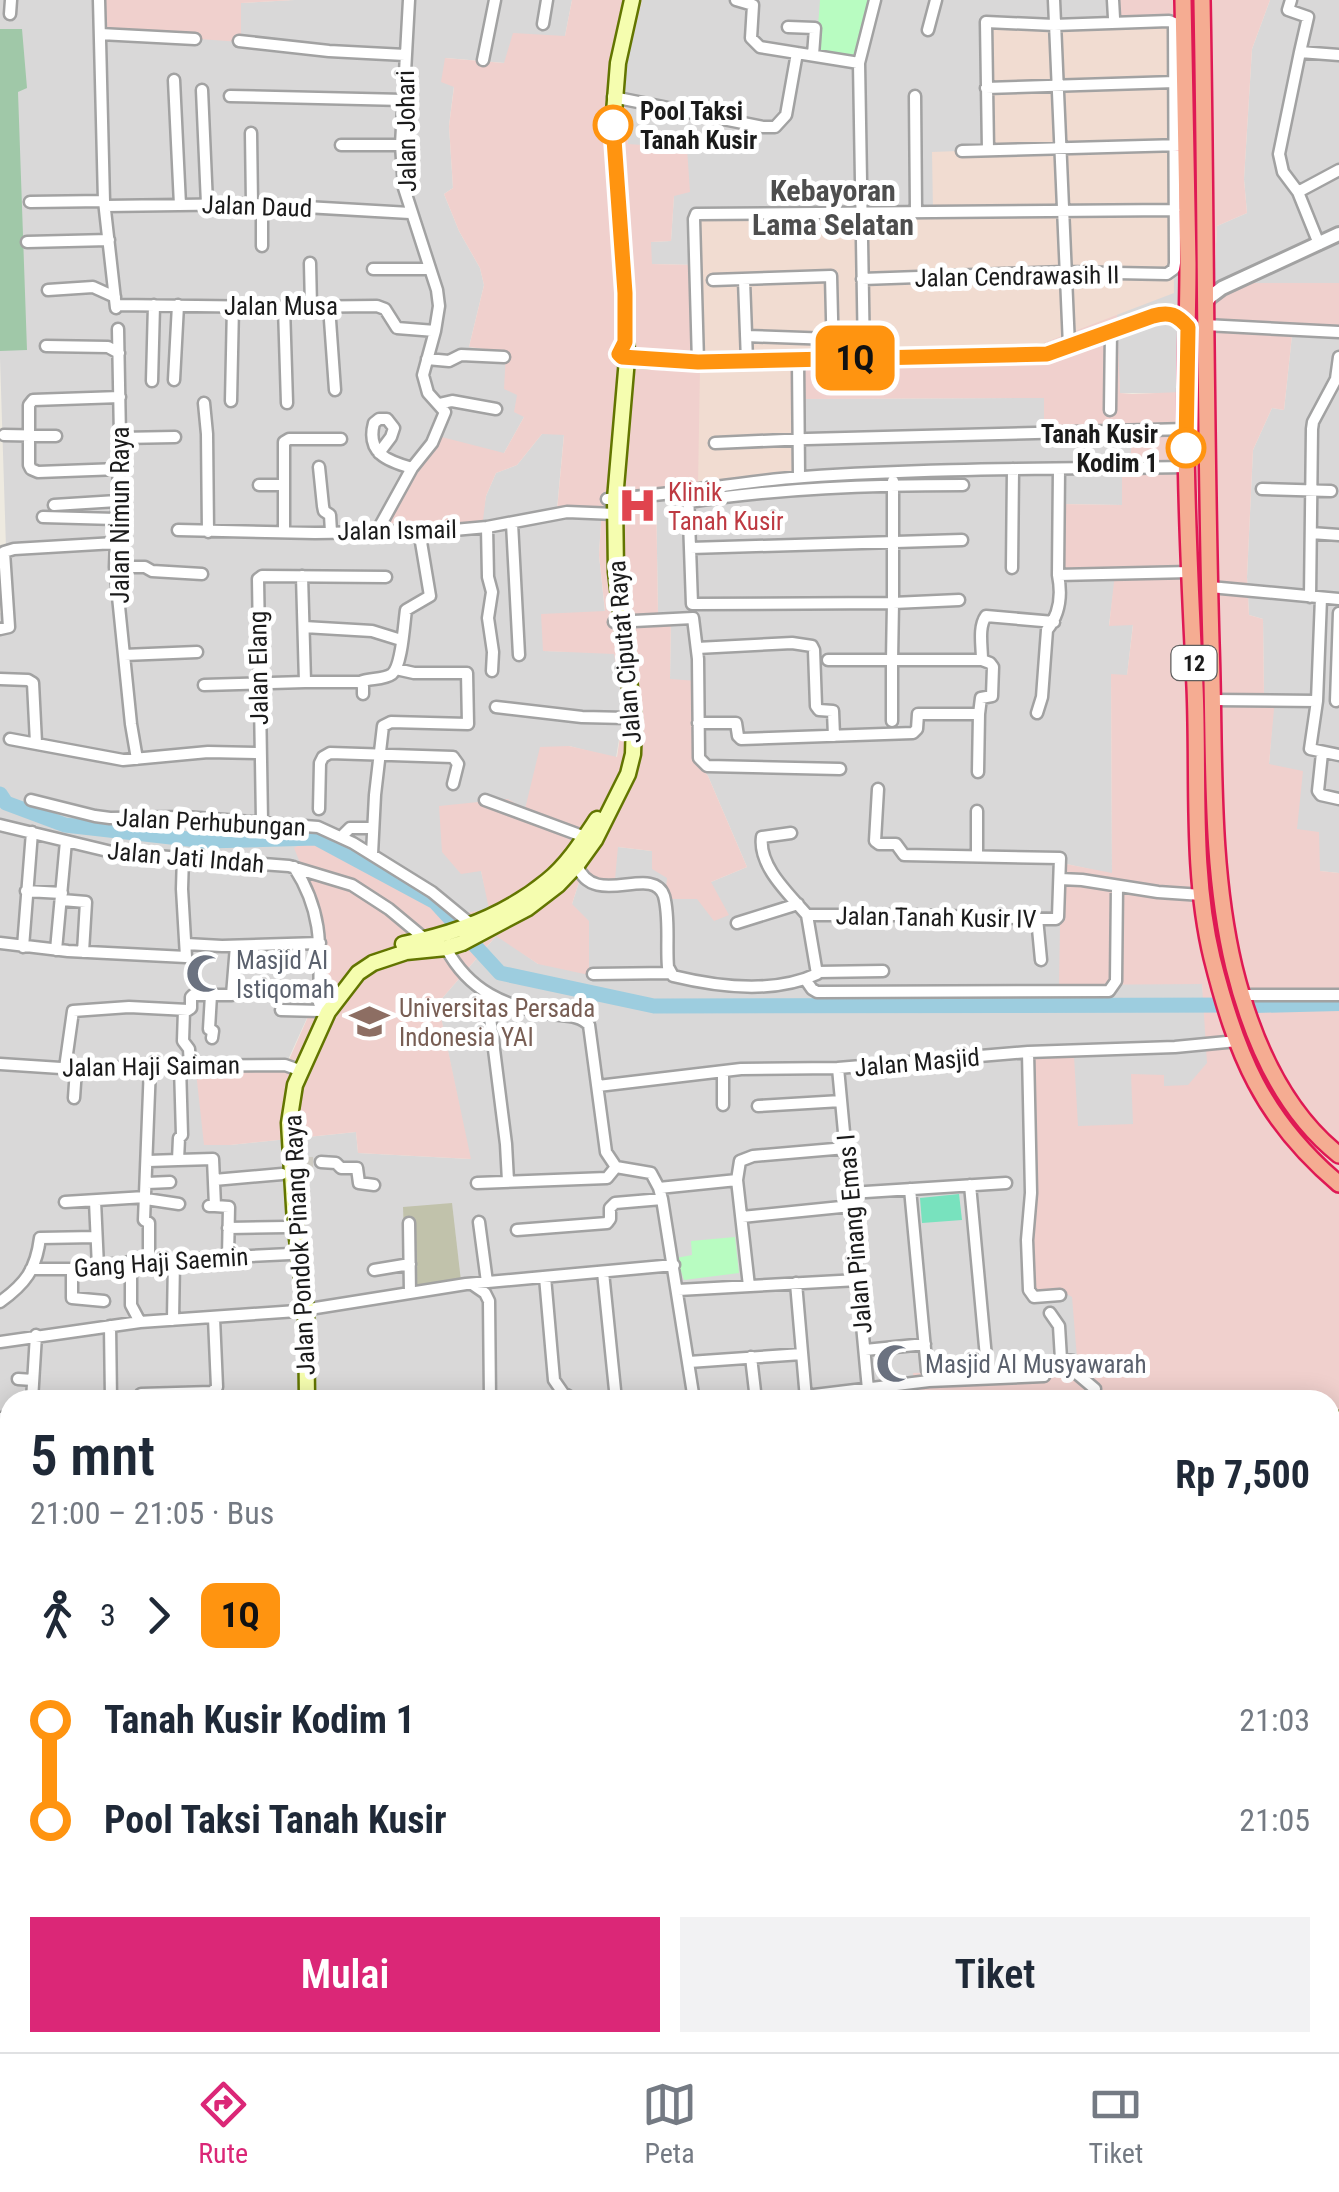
<!DOCTYPE html>
<html lang="id">
<meta charset="utf-8">
<style>
body{margin:0;font-family:"Roboto Condensed",sans-serif;background:#f2f2f3;color:#1f2937;height:100vh;display:flex;flex-direction:column;font-size:38px;white-space:nowrap}
*{box-sizing:border-box;margin:0}
p{font-size:32px;color:#747a83}
.icon{flex:none;width:55px;height:55px;fill:none;stroke:currentColor;stroke-width:2;stroke-linecap:round;stroke-linejoin:round}
.map{position:relative;flex:1;overflow:hidden}
.side{position:absolute;left:0px;top:1390px;width:1340px;height:662px;display:flex;flex-direction:column;background:#fff;border-radius:30px 30px 0 0;box-shadow:0 5px 25px #0003}
.side>*{flex:none}
.badge{padding:0 20px;border-radius:15px;font-size:35px;line-height:65px}
.map>.badge{position:absolute;translate:-50% -50%;box-shadow:0 0 0 5px #fff}
.legs{display:flex;align-items:center;gap:15px;height:110px;padding:0 30px;font-size:32px}
.legs p{margin-inline-start:auto}
.headline{display:flex;align-items:center;justify-content:space-between;height:170px;padding:0 30px}
h1{font-size:55px;font-weight:600;line-height:75px}
.button{display:flex;gap:20px;margin-top:auto;padding:20px 30px}
.button a{flex:1;height:115px;border-radius:0px;background:#db2777;color:#fff;font-size:40px;font-weight:600;line-height:115px;text-align:center}
.button a+a{background:#f2f2f3;color:#1f2937}
ul{padding:0 30px;list-style:none}
li{display:flex;align-items:center;gap:35px;height:100px;font-size:38px}
li i{display:grid;place-items:center;width:15px;height:100%;margin:0 12px;background:currentColor}
li i::after{content:'';width:25px;height:25px;margin:-12px;border:8px solid;border-radius:50%;background:#fff}
li p{margin-inline-start:auto}
li:first-child i{background:linear-gradient(#0000 50%,currentColor 0)}
li:last-child i{background:linear-gradient(currentColor 50%,#0000 0)}
.menu{display:flex;justify-content:space-around;align-items:center;height:140px;border-top:2px solid #e0e1e3;background:#fff;font-size:28px;color:#747a83}
.menu a{display:grid;justify-items:center;gap:5px}
.menu .active{color:#db2777}
.map>svg:first-child{display:block}
.residential{fill:#d9d8d8;fill-rule:evenodd}
.commercial{fill:#f0d0cd}
.military{fill:#f1dcd1}
.construction{fill:#c1c2ab}
.cemetery{fill:#a0c8a8}
.park{fill:#b8fcc1}
.pitch{fill:#78e2be}
.water{fill:#9dcddf}
.lines{fill:none;stroke-linecap:round;stroke-linejoin:round}
.river{stroke:#9dcddf;stroke-width:15}
.minor-tunnel{stroke:#cecbc2;stroke-width:10;stroke-dasharray:10 5;stroke-linecap:butt}
.minor-casing{stroke:#a2a2a2;stroke-width:15}
.tertiary-casing{stroke:#a2a2a2;stroke-width:18}
.secondary-casing{stroke:#627500;stroke-width:19}
.trunk-casing{stroke:#df1954;stroke-width:20}
.minor{stroke:#fff;stroke-width:10}
.tertiary{stroke:#fff;stroke-width:12}
.secondary{stroke:#f5fdaf;stroke-width:14}
.trunk{stroke:#f5ac92;stroke-width:15}
.line-1-casing{stroke:#fff;stroke-width:22}
.line-1{stroke:#ff9410;stroke-width:15}
.stop-1-dot{fill:#fff;stroke:#ff9410;stroke-width:5}
.labels{text-anchor:middle;stroke-width:10;stroke-linejoin:round;paint-order:stroke}
.shield{fill:#fff;stroke:#5f5f5f;stroke-width:2.5}
.shield-label{font-size:22px;font-weight:bold;fill:#1b1b1b}
.stop-label{font-size:25px;font-weight:bold;fill:#1b1b1b;stroke:#fff;text-anchor:start}
.street-label{font-size:25px;fill:#1b1b1b;stroke:#fff}
.health-label{font-size:25px;fill:#be3a42;stroke:#fff;text-anchor:start}
.worship-label{font-size:25px;fill:#5b616d;stroke:#fff;text-anchor:start}
.education-label{font-size:25px;fill:#785e54;stroke:#fff;text-anchor:start}
.quarter-label{font-size:30px;font-weight:bold;fill:#4e4e4e;stroke:#fff}
</style>
<div class="map">
<svg width="1339" height="2052" viewBox="0 0 1339 2052">
<rect width="100%" height="100%" fill="#eeeae0"/>
<path class="residential" d="M0,0H99L241,41V3L294,0H572L565,36L505,63L446,58L454,86L449,126L453,188L444,194L459,231L480,268L484,285L469,347L507,352L524,417L504,453L390,522L425,528L482,520L486,496L496,473L517,465L542,434H564L557,509L602,507L599,555L605,612L544,651L614,653L624,709L616,758L569,746L481,871L490,908L460,915L316,902L322,985L287,1062L204,1144L230,1145L356,1132L358,1153L470,1159L438,1003L497,935L538,964L572,904L580,879L618,847L652,851L711,882L747,867L708,776L696,761L670,679L671,616L658,615L656,489L805,438V399L1045,398L1044,433L1131,429V464L1122,465V505L1062,504L1116,573L1109,625L1133,624L1127,676L1111,675L1112,874L1062,863L1060,985L1202,983L1204,1005L1339,1002V2052H0V613L8,611L0,358ZM10,1400H1330V2042H10Z
M642,0H1114L1177,23L1182,393H1120L1116,314L696,265L651,264V242L671,241L674,195L628,144L623,95L626,68Z
M1270,0H1339V283H1214L1217,226L1247,213L1244,179L1252,49Z
M1293,326H1339V873L1320,871L1296,829L1269,764L1274,699H1264L1263,619L1249,615L1247,577L1253,450L1272,408L1284,410Z"/>
<path class="commercial" d="M99,0H294L241,3V42L101,32Z
M572,0H642L626,68L623,95L628,144L687,148L690,192L674,196L671,241L651,242L652,264L696,265L1117,314L1120,393L1132,394L1182,392L1177,24L1115,25L1114,0H1270L1252,49L1244,179L1247,213L1217,226L1214,283H1339V326H1293L1284,410L1272,408L1253,450L1247,577L1249,615L1263,619L1264,698H1275L1269,764L1303,771L1297,829L1319,832L1320,871L1339,873V1418L1330,1422V1400H916L913,1373L1042,1370L1077,1358L1072,1297L1061,1291L1031,1292L1026,1055L1074,1056L1078,1126L1133,1124L1131,1074L1164,1075V1086L1188,1085L1207,1063L1202,984L1059,985L1061,863L1112,873L1111,674L1127,675L1133,625L1109,626L1115,573H1062L1061,504L1122,505V464H1131V430L1044,434V398L806,399L805,438L700,484L656,489L658,614L671,616L670,679L698,681L696,761L708,776L747,867L711,882L729,915L714,921L697,899H665L667,878L652,869V851L618,847L615,879H580L572,904L589,921V975L538,964L496,936L438,1003L471,1159L358,1153L356,1132L230,1145H204L195,1063L288,1062L322,985L316,902L294,848L327,831L460,914L489,909L481,871L461,874L442,852L439,806L508,799L525,809L540,747L569,746L617,757L624,709L614,654L543,651L541,614L605,611L599,555L602,507L557,510L564,435L542,434L517,465L496,473L486,496L483,520L425,528L390,523L393,508L430,434L504,453L524,417L514,412L517,395L504,389L506,352L469,347L484,285L480,268L459,231L444,194L453,188L449,126L454,87L441,82L445,58L504,63L513,33L565,36Z"/>
<path class="military" d="M1172,22L1174,293L1033,347L692,356L687,215L933,211L932,152L985,150L980,25Z
M790,364L792,472L698,486L700,367Z"/>
<path class="construction" d="M452,1203L461,1281L406,1287L403,1207Z"/>
<path class="cemetery" d="M0,29H22L27,88L18,92L27,350L0,351Z"/>
<path class="park" d="M820,0H872L857,60L816,53Z
M735,1237L739,1273L684,1280L676,1258L692,1255L691,1241Z"/>
<path class="pitch" d="M959,1194L962,1220L922,1223L920,1198Z"/>
<path class="water" d="M1339,998V1011L1255,1013L1250,999Z"/>
<g class="lines">
<path class="river" d="M0,794L6,803L65,825L206,841L316,838L435,902L500,973L654,1006L1256,1005"/>
<path class="minor-tunnel" d="M303,1162H321"/>
<defs>
<path id="minor" d="M99,0L104,201L116,308
M736,0L753,5L751,38L760,47L859,63L864,358
M1054,0L1069,346
M1113,0L1114,18
M1291,0L1288,10L1308,17L1300,52
M10,14L11,0
M543,24L547,0
M788,27L815,28L813,55
M928,30L936,0
M100,34L195,39
M239,41L329,51L405,55
M483,60L495,0
M859,63L875,0
M174,80L180,205
M986,88L1175,82
M202,90L207,204
M230,96L404,100
M915,96L916,211
M613,97L763,127H775L786,115L797,53
M251,133L252,204
M341,145H401
M962,151L1181,145
M1298,192L1339,170
M30,202L104,201
M262,205V246
M105,206L252,204L410,213
M27,242L109,240
M1319,244L1298,192L1283,172L1279,154L1300,52L1339,55
M310,263L311,307
M373,269H429
M862,279L1064,272L1167,274L1174,269L1175,263L1174,23L1169,21L1054,25L986,22L988,150
M713,280L831,276L833,359
M744,280L747,361
M48,290L93,287L115,297
M116,305L284,307L377,306L385,309L397,328L435,331
M329,306L335,390
M284,307L287,403
M1205,325L1339,332
M118,329L120,438L115,567L131,724L137,759
M746,336L832,339
M46,346L108,347L119,353
M427,359L449,361L461,355L504,357
M798,360L799,477
M698,362L694,219L696,214L1175,210
M174,380L178,305
M152,381L154,305
M231,401L233,306
M204,403L207,434L208,532
M439,404L452,401L496,409
M1110,410L1111,330
M4,435L56,436
M120,438L175,437
M715,443L807,439L1186,429
M379,453L391,437L394,428L387,419H379L374,423C366,453 387,461 412,468
M319,467L323,506L324,511L330,515L331,532
M119,469L38,472L31,469L29,465V405L33,400L120,397
M1059,469L1058,575L1190,572
M893,481V603L959,600
M259,485H283
M1262,489L1331,491
M688,492L692,604L893,603L892,660H982
M607,499C673,496 738,481 804,477C931,468 1059,469 1187,467
M689,502C779,488 871,485 963,485
M54,505L117,501
M43,517L116,519
M512,523L519,655
M487,527L488,577L492,592L488,618L493,652L492,671
M178,530L315,533L443,531L487,527L567,512L615,514
M284,531V442L289,439H341
M380,531V526L412,468L432,443L445,412L428,393L423,375L435,331L439,306L437,290L404,188L401,145L409,0
M1311,533L1339,535
M690,548L962,540
M115,567H145L152,571L202,574
M1012,568L1013,469
M302,576L305,682
M1210,587L1339,599
M1310,597L1312,429L1313,422L1336,379L1339,357
M1321,598L1317,701L1310,749L1339,755
M614,622L693,618L698,659L699,758L707,766L840,769
M304,627L372,631L401,640
M0,629L9,627L4,552L14,549L115,543
M697,648L792,643L812,646L814,650L816,706L819,710L833,711L834,736
M124,655L197,652
M828,660H892V721
M0,679L28,680L33,683L36,743
M360,682C369,678 384,680 392,674C402,666 404,623 406,610L430,596L419,530
M204,685L305,682H360L363,686V694
M1213,700L1317,701
M1336,701L1339,613
M496,707L582,717L627,718
M1037,713L1042,697L1047,630C1060,614 1062,595 1058,575
M698,723H736L738,736L741,739L913,733L917,729L918,714H979L981,698L992,696L993,667L990,663L982,660C982,646 978,627 986,616L1054,622
M10,739L123,760L208,752L259,753
M1322,753L1318,791L1321,795L1339,799
M978,772L979,714
M31,800L95,816L110,818L185,817L318,827L353,843L432,892L472,925
M485,800L585,837
M319,809L320,763L323,757L330,753L453,757L458,764L453,784
M977,811V856
M262,821L258,579L262,576L386,577
M0,825L116,853L289,866L352,885L389,909L425,939
M791,833L762,837C758,866 789,894 807,915
M341,837L350,828H373
M372,854L375,795L383,726L391,722L468,724L467,673H414L396,669
M577,865C593,910 653,863 664,896C670,918 666,945 668,967L673,976C718,987 774,994 817,974L807,915H910L1056,919L1058,917L1060,858L904,855L896,844H879L875,841L878,789
M294,867C324,913 320,950 319,1003L324,1007
M1060,879L1082,880L1158,892L1202,895
M26,891L62,893
M62,900L86,902L83,952
M1037,918L1041,960
M737,923L798,904
M0,943L68,951L186,957L182,889L183,856
M186,944L222,946L320,943
M23,947L32,832
M446,948C469,991 505,1007 552,1014C565,1016 580,1015 589,1025L606,1152L616,1167L651,1173L659,1188L662,1199L694,1400
M56,950L66,841
M818,972L883,971
M593,974L670,973
M805,979L812,989L817,992L1109,991L1116,981L1117,886
M487,994L506,1144L508,1181
M211,995L209,1029L213,1031L212,1038
M1242,995H1339
M184,1010L183,1041L189,1049L190,1066
M281,1010L321,1011
M1028,1052L1031,1193L1027,1240L1029,1290L1034,1297L1060,1295
M0,1064L76,1069L150,1066L285,1065L302,1071
M65,1068L73,1011L129,1007L188,1010L191,1008V997L193,995H232L236,946
M838,1068L869,1400
M723,1073V1105
M598,1086L741,1069L838,1068L1028,1052L1175,1047L1237,1041
M74,1098L76,1069
M758,1106L841,1101
M178,1160L213,1159L215,1206H209
M148,1161L178,1160L179,1138L182,1135L180,1066
M321,1162L336,1163L341,1168H357L359,1183L374,1185
M214,1180L282,1174
M147,1183L170,1182
M477,1183L607,1178L616,1167
M659,1188L737,1180
M910,1189L927,1370L930,1375L987,1368L970,1185
M850,1193L1006,1183
M146,1199L179,1204
M95,1201L98,1267
M65,1202L145,1197
M215,1206L229,1207L228,1257
M742,1217L851,1206
M479,1222L487,1282
M409,1223L410,1293
M228,1228L287,1227
M517,1230L607,1223L610,1219V1208L615,1203L662,1199
M149,1261V1223L144,1220L150,1066
M131,1262V1305L140,1322
M31,1269H72L131,1262L290,1254
M72,1269V1298L104,1301
M374,1270L410,1264
M603,1272L616,1400
M545,1277L554,1380L563,1393L575,1400
M796,1283L806,1399
M472,1284L485,1293L489,1301L490,1400
M749,1286L737,1180L740,1161L753,1156L846,1148
M678,1290L858,1280
M0,1302C25,1284 36,1270 40,1238L96,1237
M1050,1313L1059,1326L1061,1359L1073,1361L1075,1372L1095,1389
M173,1320L174,1260
M110,1326L111,1400
M0,1342L140,1322L297,1311L466,1284L674,1265
M865,1350L925,1344
M751,1357L756,1400
M689,1362L802,1354
M18,1379L33,1380
M141,1394L212,1392L217,1387L214,1318
M806,1396L929,1381L1044,1376
M32,1400L36,1335
M0,1418H10
M0,1464H10
M0,1525L10,1524
M0,1589L10,1590
M0,1648L7,1644L10,1595
M1330,1775L1339,1789
M0,1801H10
M1330,1898H1339
M0,1915H10
M1330,1965H1339
M0,1994L10,1995
M378,2042L379,2052
M3,2052L4,2033
M79,2052L80,2042
M123,2052L124,2042
M511,2052L512,2042
M544,2052L547,2042
M677,2052L678,2042
M715,2052V2042
M880,2052L881,2042
M1087,2052V2042
M1230,2052V2042
M1290,2052L1291,2042"/>
<path id="tertiary" d="M1205,304L1210,297L1222,288L1339,234
M0,1746H10"/>
<path id="secondary" d="M620,355L627,359L698,362L1027,354L1047,353L1161,314H1174L1188,327
M403,944C454,934 507,914 547,881C568,864 583,840 597,819
M307,1400L306,1309L295,1223L289,1123L295,1085L328,1012L358,973L373,963L406,952L446,948L462,943L528,908L558,885L577,865L595,840L628,774L633,754L634,721L616,572L615,499L627,359L625,293L613,125L618,63L632,0
M1330,1424L1339,1419
M1330,1442L1339,1437
M284,2042L285,2052
M800,2052V2042"/>
<path id="trunk" d="M1183,0C1184,88 1187,176 1188,264C1188,320 1185,375 1186,431C1186,516 1191,602 1195,687C1199,777 1191,871 1212,958C1236,1054 1262,1119 1339,1184
M1202,0C1206,214 1205,429 1211,643C1215,750 1209,862 1234,967C1251,1036 1282,1110 1339,1155"/>
</defs>
<use href="#minor" class="minor-casing"/>
<use href="#tertiary" class="tertiary-casing"/>
<use href="#secondary" class="secondary-casing"/>
<use href="#trunk" class="trunk-casing"/>
<use href="#minor" class="minor"/>
<use href="#tertiary" class="tertiary"/>
<use href="#secondary" class="secondary"/>
<use href="#trunk" class="trunk"/>
</g>
<g class="lines">
<defs>
<path id="line-1" d="M613,125L625,293V342L619,354L622,357L698,362L1047,354L1153,316C1170,311 1177,315 1188,327L1186,448"/>
</defs>
<use href="#line-1" class="line-1-casing"/>
<use href="#line-1" class="line-1"/>
</g>
<defs>
<symbol id="hospital-bare" viewBox="-9 -9 18 18"><path d="M-5-5h3v3.5h4V-5h3V5h-3V1.5h-4V5h-3Z" fill="#e0444e" stroke="#fff" stroke-width="2.5" paint-order="stroke"/></symbol>
<symbol id="mosque-bare" viewBox="-9 -9 18 18"><path d="M3.5-4.9A6 6 0 1 0 3.5 4.9A5 5 0 1 1 3.5-4.9Z" fill="#6b7280" stroke="#fff" stroke-width="2.5" paint-order="stroke"/></symbol>
<symbol id="university-bare" viewBox="-9 -9 18 18"><path d="M0-5L7-2L0 1L-7-2ZM-4 1L0 2.5L4 1V4Q0 6-4 4Z" fill="#8d6e63" stroke="#fff" stroke-width="2.5" paint-order="stroke"/></symbol>
</defs>
<g fill-rule="evenodd">
<use href="#hospital-bare" x="610" y="478" width="55" height="55"/>
<use href="#mosque-bare" x="178" y="946" width="55" height="55"/>
<use href="#university-bare" x="342" y="994" width="55" height="55"/>
<use href="#mosque-bare" x="868" y="1336" width="55" height="55"/>
</g>
<g class="stop-1-dot">
<circle cx="613" cy="125" r="18"/>
<circle cx="1186" cy="448" r="18"/>
</g>
<g class="labels">
<rect class="shield" x="1171.5" y="646" width="45" height="34" rx="8"/>
<g class="shield-label">
<text x="1194" y="671">12</text>
</g>
<g class="stop-label">
<text x="640" y="120">Pool Taksi<tspan x="640" dy="29">Tanah Kusir</tspan></text>
<text x="1158" y="443" text-anchor="end">Tanah Kusir<tspan x="1158" dy="29">Kodim 1</tspan></text>
</g>
<g class="street-label">
<text transform="translate(406 131) rotate(-91)" y="9">Jalan Johari</text>
<text transform="translate(257 206) rotate(2)" y="9">Jalan Daud</text>
<text transform="translate(1017 276) rotate(-1)" y="9">Jalan Cendrawasih II</text>
<text x="281" y="315">Jalan Musa</text>
<text transform="translate(120 515) rotate(-90)" y="9">Jalan Nimun Raya</text>
<text transform="translate(397 530) rotate(-1)" y="9">Jalan Ismail</text>
<text transform="translate(624 652) rotate(-95)" y="9">Jalan Ciputat Raya</text>
<text transform="translate(258 668) rotate(-91)" y="9">Jalan Elang</text>
<text transform="translate(211 822) rotate(3)" y="9">Jalan Perhubungan</text>
<text transform="translate(186 857) rotate(5)" y="9">Jalan Jati Indah</text>
<text transform="translate(936 917) rotate(1)" y="9">Jalan Tanah Kusir IV</text>
<text transform="translate(917 1062) rotate(-5)" y="9">Jalan Masjid</text>
<text transform="translate(151 1066) rotate(-1)" y="9">Jalan Haji Saiman</text>
<text transform="translate(854 1234) rotate(-95)" y="9">Jalan Pinang Emas I</text>
<text transform="translate(299 1245) rotate(-93)" y="9">Jalan Pondok Pinang Raya</text>
<text transform="translate(161 1262) rotate(-4)" y="9">Gang Haji Saemin</text>
</g>
<g class="health-label">
<text x="668" y="501">Klinik<tspan x="668" dy="29">Tanah Kusir</tspan></text>
</g>
<g class="worship-label">
<text x="236" y="969">Masjid Al<tspan x="236" dy="29">Istiqomah</tspan></text>
<text x="925" y="1373">Masjid Al Musyawarah</text>
</g>
<g class="education-label">
<text x="399" y="1017">Universitas Persada<tspan x="399" dy="29">Indonesia YAI</tspan></text>
</g>
<g class="quarter-label">
<text x="833" y="201">Kebayoran<tspan x="833" dy="34">Lama Selatan</tspan></text>
</g>
</g>
</svg>
<b class="badge" style="left:855px;top:358px;background:#ff9410;color:#111">1Q</b>
<section class="side">
<div class="headline"><div><h1>5 mnt</h1><p>21:00 – 21:05 · Bus</p></div><b>Rp 7,500</b></div>
<div class="legs"><svg class="icon" aria-label="walk" viewBox="0 0 24 24"><circle cx="13" cy="4" r="2"/><path d="M13 8l-2 6 4 7M11 14l-3 7M7 12l3-4h3l4 4"/></svg>3<svg class="icon" aria-label="forward" viewBox="0 0 24 24"><path d="M9 5l7 7-7 7"/></svg><b class="badge" style="background:#ff9410;color:#111">1Q</b></div>
<ul>
<li><i style="color:#ff9410"></i><b>Tanah Kusir Kodim 1</b><p>21:03</p></li>
<li><i style="color:#ff9410"></i><b>Pool Taksi Tanah Kusir</b><p>21:05</p></li>
</ul>
<div class="button"><a>Mulai</a><a>Tiket</a></div>
</section>
</div>
<nav class="menu">
<a class="active"><svg class="icon" aria-label="directions" viewBox="0 0 24 24"><path d="M12 3l9 9-9 9-9-9zM9 14v-3h6M13 9l2 2-2 2"/></svg>Rute</a>
<a><svg class="icon" aria-label="map" viewBox="0 0 24 24"><path d="M3 6l6-2 6 2 6-2v14l-6 2-6-2-6 2zM9 4v14M15 6v14"/></svg>Peta</a>
<a><svg class="icon" aria-label="tickets" viewBox="0 0 24 24"><path d="M3 7h18v10H3zM15 7v10"/></svg>Tiket</a>
</nav>
